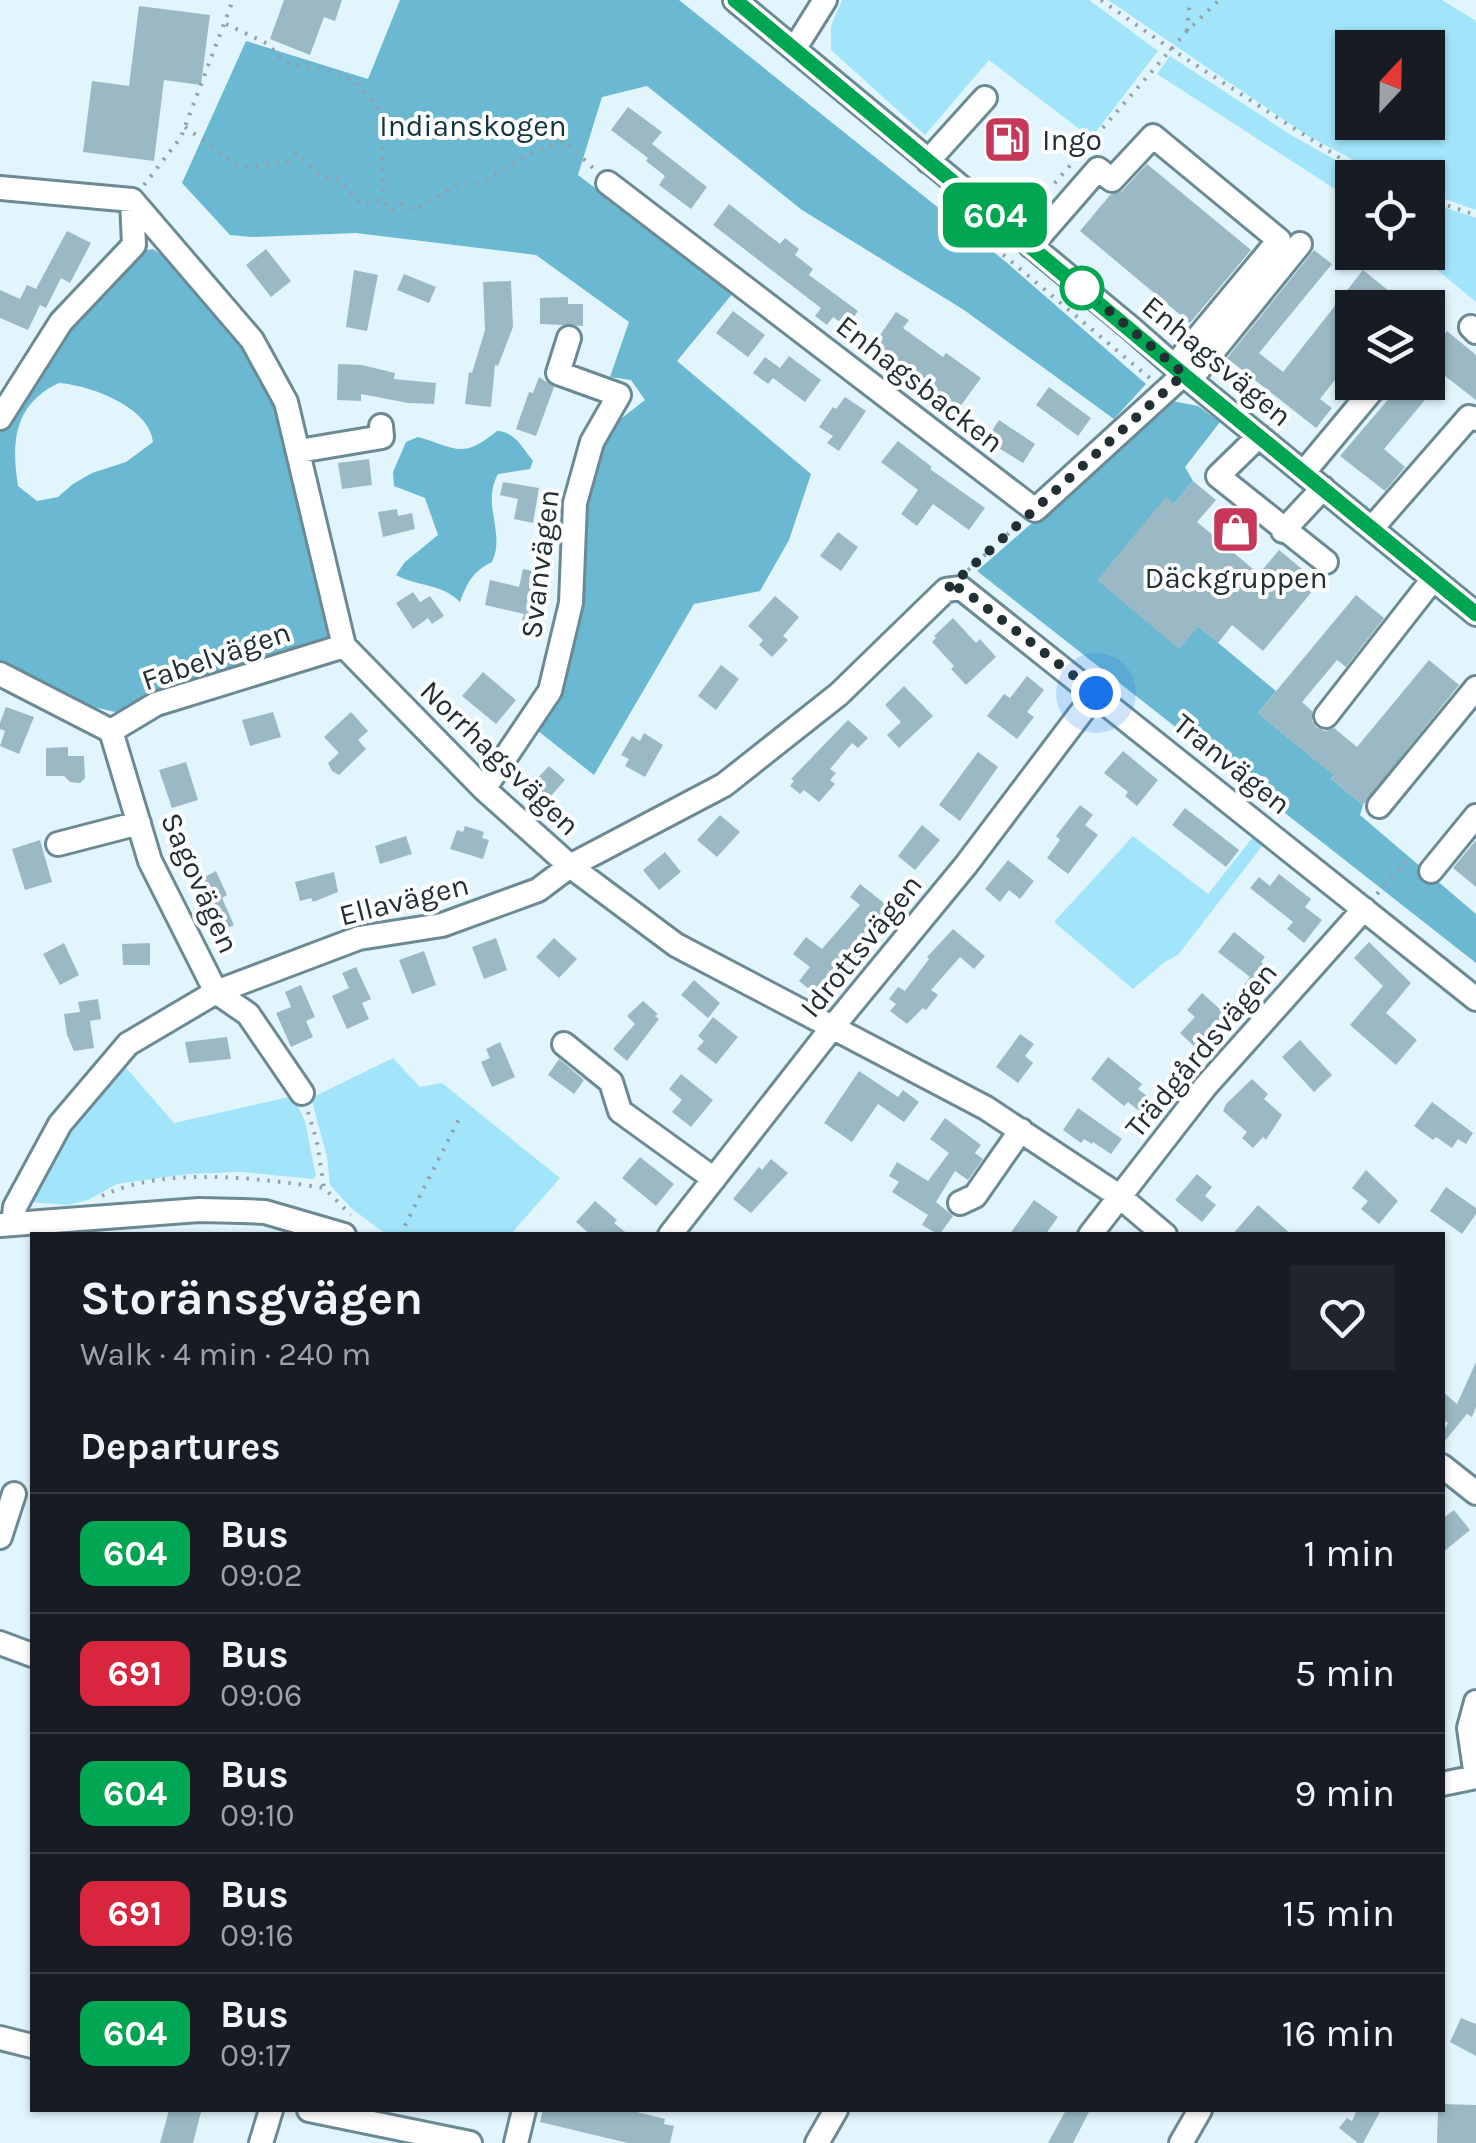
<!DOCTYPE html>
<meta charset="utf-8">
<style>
body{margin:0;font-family:Karla,sans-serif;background:#20242c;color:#f1f3f6;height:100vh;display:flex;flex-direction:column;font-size:38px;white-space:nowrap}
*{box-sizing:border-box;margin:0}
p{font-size:32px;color:#9ea1a6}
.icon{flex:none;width:55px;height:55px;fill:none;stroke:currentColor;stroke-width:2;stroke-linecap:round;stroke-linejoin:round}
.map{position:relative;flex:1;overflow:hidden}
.side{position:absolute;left:30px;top:1232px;width:1415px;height:880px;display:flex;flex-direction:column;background:#171b24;border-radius:0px;box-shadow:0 2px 8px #0004}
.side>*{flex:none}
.badge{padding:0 20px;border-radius:15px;font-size:35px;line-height:65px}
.needle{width:65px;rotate:22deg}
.controls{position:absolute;left:1335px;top:30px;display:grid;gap:20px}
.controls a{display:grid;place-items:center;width:110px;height:110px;border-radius:0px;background:#171b24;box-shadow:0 2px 8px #0004;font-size:50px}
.you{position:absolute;width:50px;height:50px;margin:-25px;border:8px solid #fff;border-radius:50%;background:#1a73e8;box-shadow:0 0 0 15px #1a73e833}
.map>.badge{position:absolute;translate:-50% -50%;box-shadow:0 0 0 5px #fff}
h2{padding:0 50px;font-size:38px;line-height:90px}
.round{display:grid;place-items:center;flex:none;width:105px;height:105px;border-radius:0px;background:#20242c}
.overview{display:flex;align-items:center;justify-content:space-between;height:170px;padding:0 50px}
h1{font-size:48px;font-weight:700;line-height:75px}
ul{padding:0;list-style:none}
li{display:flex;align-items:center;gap:30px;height:120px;padding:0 50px;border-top:2px solid #363941}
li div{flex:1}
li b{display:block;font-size:38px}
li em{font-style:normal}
li .badge{min-width:110px;font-weight:700;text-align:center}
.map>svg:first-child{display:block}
.green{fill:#a2e5fb;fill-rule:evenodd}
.forest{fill:#6ab8d1;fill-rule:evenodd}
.building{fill:#9ab9c4}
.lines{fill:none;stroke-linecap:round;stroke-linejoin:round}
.minor-casing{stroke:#6c8a94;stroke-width:28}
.path{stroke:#91a1a7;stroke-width:4;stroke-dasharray:2.5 8;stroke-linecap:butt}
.minor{stroke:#fff;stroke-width:22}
.line-casing{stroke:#fff;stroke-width:22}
.line{stroke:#00a651;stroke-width:15}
.walk{stroke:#222f33;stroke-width:10;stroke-dasharray:0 18}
.stop-dot{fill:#fff;stroke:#00a651;stroke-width:5}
.labels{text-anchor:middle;stroke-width:8;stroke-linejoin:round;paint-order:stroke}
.park-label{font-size:30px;fill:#103540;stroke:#fefefe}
.poi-label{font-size:30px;fill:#222f33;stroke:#fefefe;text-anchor:start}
.street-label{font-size:30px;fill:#222f33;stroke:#fefefe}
</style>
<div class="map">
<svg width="1476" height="2143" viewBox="0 0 1476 2143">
<rect width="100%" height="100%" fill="#e2f5fc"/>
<path class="green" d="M842,0H1089L1158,51L1091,138L989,60L925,135L831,50V26Z
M1108,0H1442L1476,21V210L1428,193V178L1386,177L1308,136ZM1352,48H1428V122H1352Z
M1170,56L1291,135L1366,177L1352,178V200L1157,74Z
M1428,202L1476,218V302L1417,253L1428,252Z
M1256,833L1266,841L1178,955L1165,962L1133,989L1054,922L1133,836L1208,894Z
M393,1058L420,1087L442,1083L560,1178L510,1235H387L351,1208L330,1185L327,1157L311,1098Z
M121,1062L174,1123L293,1096L305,1121L316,1176L313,1179L241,1172L188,1174L117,1184L88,1200L68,1205L29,1202L73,1119Z"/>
<path class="forest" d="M400,0H679L1006,262L1146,384L1114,419L964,310L802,210L647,86L602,97L578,175L733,293L677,361L811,474L789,540L760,591L694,604L594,775L538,731L548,711L590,460L609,428L645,400L631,380L610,377L629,322L536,255L356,233L251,237L230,235L182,183L246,41L368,79Z
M153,249C181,268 227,312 244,341C295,429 309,538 331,635L329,643L115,712L85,705L10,670L0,661V428L71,323L137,252ZM59,383C89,385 150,407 153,442L126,462L92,473L73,484L58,497L37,501L18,486C11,442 14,404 59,383Z
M1172,401L1198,406L1220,422L1185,467L1193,481L1174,504L1179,648L1198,626L1276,691L1258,713L1315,760L1356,748L1331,779L1363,805L1360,815L1476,914V963L977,571Z
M497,431C514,431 523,448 533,461L530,469L498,474C481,506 506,531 492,562C473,571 467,583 460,602C442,583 417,587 396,575L405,562L438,535L425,498L394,486L393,472L406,442L418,437C457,448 461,460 497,431Z"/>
<path class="building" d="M284,0H342L335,21L324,17L310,55L270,39Z
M139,6L210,15L201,85L164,80L154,161L83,152L92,81L129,86Z
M628,107L662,132L652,144L707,187L691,209L659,185L665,176L646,161L648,158L611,130Z
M1003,119L1029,143L1012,160L987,136Z
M1147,164L1251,250L1190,323L1080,231L1110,195L1122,191Z
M729,204L780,244L785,238L799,249L795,255L813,269L809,275L858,311L847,327L833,317L827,325L815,316L821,308L713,225Z
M67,231L91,243L70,283L61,278L46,308L40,305L28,330L0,318V290L20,299L27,285L36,289Z
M266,249L291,281L271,297L246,265Z
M1314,250L1332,264L1259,353L1283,372L1363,270L1410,308H1352V358L1320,399L1332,408L1316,428L1227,358Z
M354,270L378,275L367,331L346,327Z
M404,274L436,287L429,303L397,290Z
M511,281L513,327L498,366L495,365L491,407L465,404L469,372L472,373L485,330L483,282Z
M568,297V304H583V326L540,324V298Z
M733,311L765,335L748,357L716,333Z
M896,312L909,320L903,328L943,357L946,353L981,378L959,408L871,348Z
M1447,331L1476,355V400L1445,376L1384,449L1405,467L1385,491L1340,456L1403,382H1428V354Z
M789,356L821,380L805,402L773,378L768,384L753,373L765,357L780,368Z
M338,364L362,365L395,373L394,379L436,383L434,404L408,403L361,394V401L337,400Z
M539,377L554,387L536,436L516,429L529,392L533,393Z
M1049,387L1091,418L1078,436L1036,405Z
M845,397L866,411L839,451L827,443L833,436L819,427L833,407L836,409Z
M999,420L1035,444L1023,463L986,440Z
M898,441L932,467L930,469L985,508L969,530L933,504L917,526L901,514L918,490L881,462Z
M369,459L372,485L342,489L338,463Z
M1193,481L1216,500L1197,522L1259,574L1279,550L1319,583L1263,651L1232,625L1218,643L1198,626L1179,649L1097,580L1166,497L1174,504Z
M503,482L539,488L533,523L514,519L518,499L500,495Z
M397,509L398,516L412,513L415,529L383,537L378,512Z
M838,532L858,547L841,571L820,556Z
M523,569L548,574L536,624L522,621L524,614L485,605L490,580L519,587Z
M413,592L420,602L430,596L444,616L432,624L428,618L413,629L396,603Z
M1356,595L1384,618L1346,667L1337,660L1302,702L1312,711V721L1316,727L1325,731L1334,728L1357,747L1429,660L1459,685L1363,805L1331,779L1334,776L1258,713Z
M775,596L799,617L783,636L788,640L772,657L759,645L763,640L748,626Z
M953,618L976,643L980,639L996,657L966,685L951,669L954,666L932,642L936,638L934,636Z
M721,665L739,679L716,710L698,696Z
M483,672L516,700L496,724L462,696Z
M1027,676L1044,690L1027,712L1034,717L1017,739L987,716L1004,694L1010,698Z
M904,686L933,716L899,748L887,735L901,722L885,705Z
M6,707L34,717L19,754L0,746L5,731L0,729V723Z
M273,712L281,737L250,746L242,720Z
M351,712L368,731L358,740L366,749L339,775L332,771L328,763L339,753L324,737Z
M848,720L868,738L858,748L852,743L830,769L836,773L830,780L835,784L819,802L804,790L800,794L790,786L794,781L791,779Z
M644,733L663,745L645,777L625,766L629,759L621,755L632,736L640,741Z
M68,747V756H84L85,778L80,783L70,782L64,776H46V748Z
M1123,751L1158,780L1137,806L1125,796L1128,792L1104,773Z
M978,752L998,767L960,821L939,805Z
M186,762L198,800L172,808L159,770Z
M549,766L565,780L543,805L526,790Z
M1080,805L1093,815L1085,825L1098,835L1068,874L1047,858L1060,840L1056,836Z
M1185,808L1239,850L1226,867L1172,825Z
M720,815L740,832L717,857L697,840Z
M922,825L940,840L915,870L898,856Z
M465,826L484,832L482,838L489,840L483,859L450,849L457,830L463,832Z
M406,836L412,854L380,864L375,846Z
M40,840L52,882L25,890L12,849Z
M1476,840V887L1453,868Z
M665,852L681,872L659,890L643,870Z
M1008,860L1034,881L1020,899L1009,890L1000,902L985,889Z
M216,871L227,895L222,898L234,925L210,936L202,919L212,914L197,881Z
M334,872L338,892L313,902L311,898L300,901L295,882Z
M1279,874L1311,899L1305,907L1322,920L1304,943L1287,929L1293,922L1250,888L1259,877L1270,886Z
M860,884L889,907L859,941L862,943L855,952L860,955L849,970L845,967L818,996L799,981L810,967L793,954L806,937L822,949L860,905L850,897Z
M953,929L985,956L974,969L960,957L931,990L938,995L926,1010L923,1008L907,1024L890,1011L896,1004L889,999L898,987L905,991L929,959L927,957Z
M1234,932L1265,957L1261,962L1274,972L1256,994L1244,985L1250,977L1218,952Z
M496,938L507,970L484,979L472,947Z
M554,938L577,959L559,978L536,957Z
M1369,942L1411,983L1386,1013L1417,1040L1396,1065L1350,1025L1383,986L1354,958Z
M64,943L79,975L60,985L43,954Z
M150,943V965H123L122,944Z
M424,951L436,985L412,994L399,960Z
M356,967L371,999L362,1003L369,1019L347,1029L332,996L349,988L342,973Z
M694,980L720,1003L708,1018L681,995Z
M301,985L315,1017L306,1021L313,1037L291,1047L276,1013L291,1007L285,992Z
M1202,993L1231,1019L1198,1050L1180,1033L1195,1017L1187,1010Z
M98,999L101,1019L90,1021L94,1048L74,1051L67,1035L64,1014L80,1012L78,1002Z
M643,1001L658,1014L655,1016L659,1019L627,1061L613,1049L635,1024L627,1016Z
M713,1017L738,1037L716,1064L697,1049L704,1041L698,1036Z
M1020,1034L1034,1044L1025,1056L1033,1063L1018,1083L996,1067Z
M227,1037L231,1059L189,1063L185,1042Z
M1300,1040L1332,1075L1314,1092L1282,1057Z
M500,1042L515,1077L492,1087L481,1062L490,1058L486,1049Z
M1108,1057L1142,1084L1138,1089L1158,1105L1148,1118L1128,1102L1124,1106L1091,1079Z
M559,1059L584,1080L574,1094L548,1075Z
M859,1071L898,1097L903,1090L919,1102L904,1122L878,1104L852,1142L824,1123Z
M681,1074L713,1100L691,1127L672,1112L682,1100L669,1089Z
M1252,1079L1268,1094L1264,1099L1282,1115L1266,1140L1263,1137L1253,1148L1242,1138L1247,1132L1223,1111L1226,1104Z
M1432,1102L1473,1133L1466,1144L1458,1139L1452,1148L1436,1137L1433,1140L1414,1126Z
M1078,1108L1122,1139L1111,1154L1093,1142L1092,1144L1084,1139L1081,1143L1063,1130Z
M945,1118L981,1145L975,1153L983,1159L968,1180L955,1171L936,1202L953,1216L939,1235L922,1225L928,1215L892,1192L899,1182L889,1176L897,1162L928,1181L949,1153L930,1139Z
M640,1157L674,1184L656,1206L622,1178Z
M771,1159L788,1173L751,1213L733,1199L759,1167L762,1170Z
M1366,1170L1398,1201L1379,1224L1361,1209L1368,1201L1352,1188Z
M1197,1174L1212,1187L1205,1196L1216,1205L1202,1222L1175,1200Z
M1446,1187L1476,1208V1214L1462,1234L1430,1211Z
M1034,1200L1058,1217L1045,1235H1009Z
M595,1201L617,1220L614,1223L629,1235H591L576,1222Z
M1258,1205L1292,1235H1232Z
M1476,1362V1407L1472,1417L1467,1414L1444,1442L1442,1434L1448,1423L1442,1419V1391L1457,1404Z
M1454,1510L1470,1530L1442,1553V1519Z
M1461,2018L1476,2024V2056L1450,2042Z
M1442,2104L1476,2105V2143H1437L1438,2110H1442Z
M169,2110L201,2112L193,2143H160Z
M543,2110H629L665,2119L664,2124L674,2126L670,2143H628L540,2122Z
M1066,2110H1090L1073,2143H1048Z
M1357,2110H1381L1363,2143H1358L1339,2128L1347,2118L1352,2121Z"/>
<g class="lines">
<defs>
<path id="minor" d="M735,0L1132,329L1190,380L1476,614
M795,48L825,0
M928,161L985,98
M608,183L1035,510L1184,374
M0,188L132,200L252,340L286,402L344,646L484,789L570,866L676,945L986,1108L1119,1196L1165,1235
M1031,246L1098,169L1112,180L1153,136L1279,240L1175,365
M1428,324V323
M1471,327L1476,332
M1190,380L1300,244
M0,418L61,322L134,245L132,200
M1259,436L1218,476L1326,562
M299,451L382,437L381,426
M1304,472L1379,382
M1372,528L1469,417L1476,419
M1283,531L1323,488
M0,674L111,731L150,861L216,992L248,1014L302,1093
M1326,716L1433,579
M111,731L156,704L344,646
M484,789L550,691L571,603L575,503L592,442L619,395L558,373L569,338
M1379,806L1476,688
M58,844L139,823
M1431,871L1476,816
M564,1044L611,1082L620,1111L714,1179
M960,1203L975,1196L1021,1130
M13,1224L15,1207L60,1124L128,1044L216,992L359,938L442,925L538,890L570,866L724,785L839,694L946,590L961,588L1476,999
M0,1225L199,1210L242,1211L265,1212L344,1235
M670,1235L831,1029L966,865L1096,693
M1090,1235L1205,1087L1364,909
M1442,1466L1476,1493
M0,1537L14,1494
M0,1643L32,1655
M1476,1777L1469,1728L1476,1702
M1442,1784L1476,1777
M0,2038L32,2046
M309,2110L470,2143
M261,2143L271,2110
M516,2143L524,2110
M817,2143L836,2110
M1181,2143L1200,2110"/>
</defs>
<use href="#minor" class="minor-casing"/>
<path class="path" d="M1101,0L1171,49L1371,178
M226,24L268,44L285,63L326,70L354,80L382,112L383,200
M1187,31L1190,0
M185,127L241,168L287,162L297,153L323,178L339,179L360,204L383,200L390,211L402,204L414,210L458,184L480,183L527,155L564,140L596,171
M144,185L181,137L233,0
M1428,199L1476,215
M1027,215L1187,31L1219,0
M1004,247L1000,252L1152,380
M968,570L1020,523
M1377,894L1410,856
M308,1112L317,1142L324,1188L351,1215
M102,1196C162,1166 260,1178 324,1188
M400,1235L460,1117"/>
<use href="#minor" class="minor"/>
</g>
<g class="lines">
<defs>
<path id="line" d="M735,0L1190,380L1476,614"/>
</defs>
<use href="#line" class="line-casing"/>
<use href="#line" class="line"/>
<path class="walk" d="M1082,288L1184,374L946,590L961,588L1096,693"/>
</g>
<defs>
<symbol id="fuel-square" viewBox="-11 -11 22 22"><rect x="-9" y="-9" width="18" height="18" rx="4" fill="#c63759" stroke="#fefefe"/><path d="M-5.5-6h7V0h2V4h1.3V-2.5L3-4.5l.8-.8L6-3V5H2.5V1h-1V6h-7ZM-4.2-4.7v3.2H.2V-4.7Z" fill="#fff"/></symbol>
<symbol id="shop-square" viewBox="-11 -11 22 22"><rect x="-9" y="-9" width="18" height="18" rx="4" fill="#c63759" stroke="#fefefe"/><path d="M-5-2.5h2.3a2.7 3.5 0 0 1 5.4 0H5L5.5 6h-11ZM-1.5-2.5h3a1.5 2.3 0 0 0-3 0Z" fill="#fff"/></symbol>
</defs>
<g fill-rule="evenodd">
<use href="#fuel-square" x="980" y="112" width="55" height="55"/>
<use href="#shop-square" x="1208" y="502" width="55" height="55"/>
</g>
<circle class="stop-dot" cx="1082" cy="288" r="20"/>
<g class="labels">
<g class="park-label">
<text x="473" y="136">Indianskogen</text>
</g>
<g class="poi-label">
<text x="1042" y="150">Ingo</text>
<text x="1236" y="588" text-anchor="middle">Däckgruppen</text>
</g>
<g class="street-label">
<text transform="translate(1217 361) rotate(40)" y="10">Enhagsvägen</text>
<text transform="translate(920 384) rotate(38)" y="10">Enhagsbacken</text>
<text transform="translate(540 564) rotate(-83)" y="10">Svanvägen</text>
<text transform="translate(216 656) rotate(-19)" y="10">Fabelvägen</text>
<text transform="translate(500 758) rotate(44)" y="10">Norrhagsvägen</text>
<text transform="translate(1232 764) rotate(39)" y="10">Tranvägen</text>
<text transform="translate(200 883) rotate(66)" y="10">Sagovägen</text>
<text transform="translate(404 900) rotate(-14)" y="10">Ellavägen</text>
<text transform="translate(861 946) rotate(-51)" y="10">Idrottsvägen</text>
<text transform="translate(1201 1050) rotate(-50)" y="10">Trädgårdsvägen</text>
</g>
</g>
</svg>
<div class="controls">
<a><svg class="needle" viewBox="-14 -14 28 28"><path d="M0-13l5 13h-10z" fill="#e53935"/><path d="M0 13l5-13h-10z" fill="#9ea1a6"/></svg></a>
<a><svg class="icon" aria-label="locate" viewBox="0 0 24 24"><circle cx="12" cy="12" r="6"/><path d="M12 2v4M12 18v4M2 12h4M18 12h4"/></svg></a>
<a><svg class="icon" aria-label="layers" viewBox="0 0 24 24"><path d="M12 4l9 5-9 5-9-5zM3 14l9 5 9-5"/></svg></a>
</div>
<div class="you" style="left:1096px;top:693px"></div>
<b class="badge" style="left:995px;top:215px;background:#00a651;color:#fff">604</b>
<section class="side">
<div class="overview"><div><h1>Storänsgvägen</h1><p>Walk · 4 min · 240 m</p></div><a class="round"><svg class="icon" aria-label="heart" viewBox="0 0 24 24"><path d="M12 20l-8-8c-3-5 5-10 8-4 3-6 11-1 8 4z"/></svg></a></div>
<h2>Departures</h2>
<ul>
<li><span class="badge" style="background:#00a651;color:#fff">604</span><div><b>Bus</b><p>09:02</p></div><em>1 min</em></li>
<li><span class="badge" style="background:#d7263d;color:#fff">691</span><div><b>Bus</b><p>09:06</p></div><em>5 min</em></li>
<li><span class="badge" style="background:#00a651;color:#fff">604</span><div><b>Bus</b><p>09:10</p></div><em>9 min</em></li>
<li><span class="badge" style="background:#d7263d;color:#fff">691</span><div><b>Bus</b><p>09:16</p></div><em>15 min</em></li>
<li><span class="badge" style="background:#00a651;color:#fff">604</span><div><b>Bus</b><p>09:17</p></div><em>16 min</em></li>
</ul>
</section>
</div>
